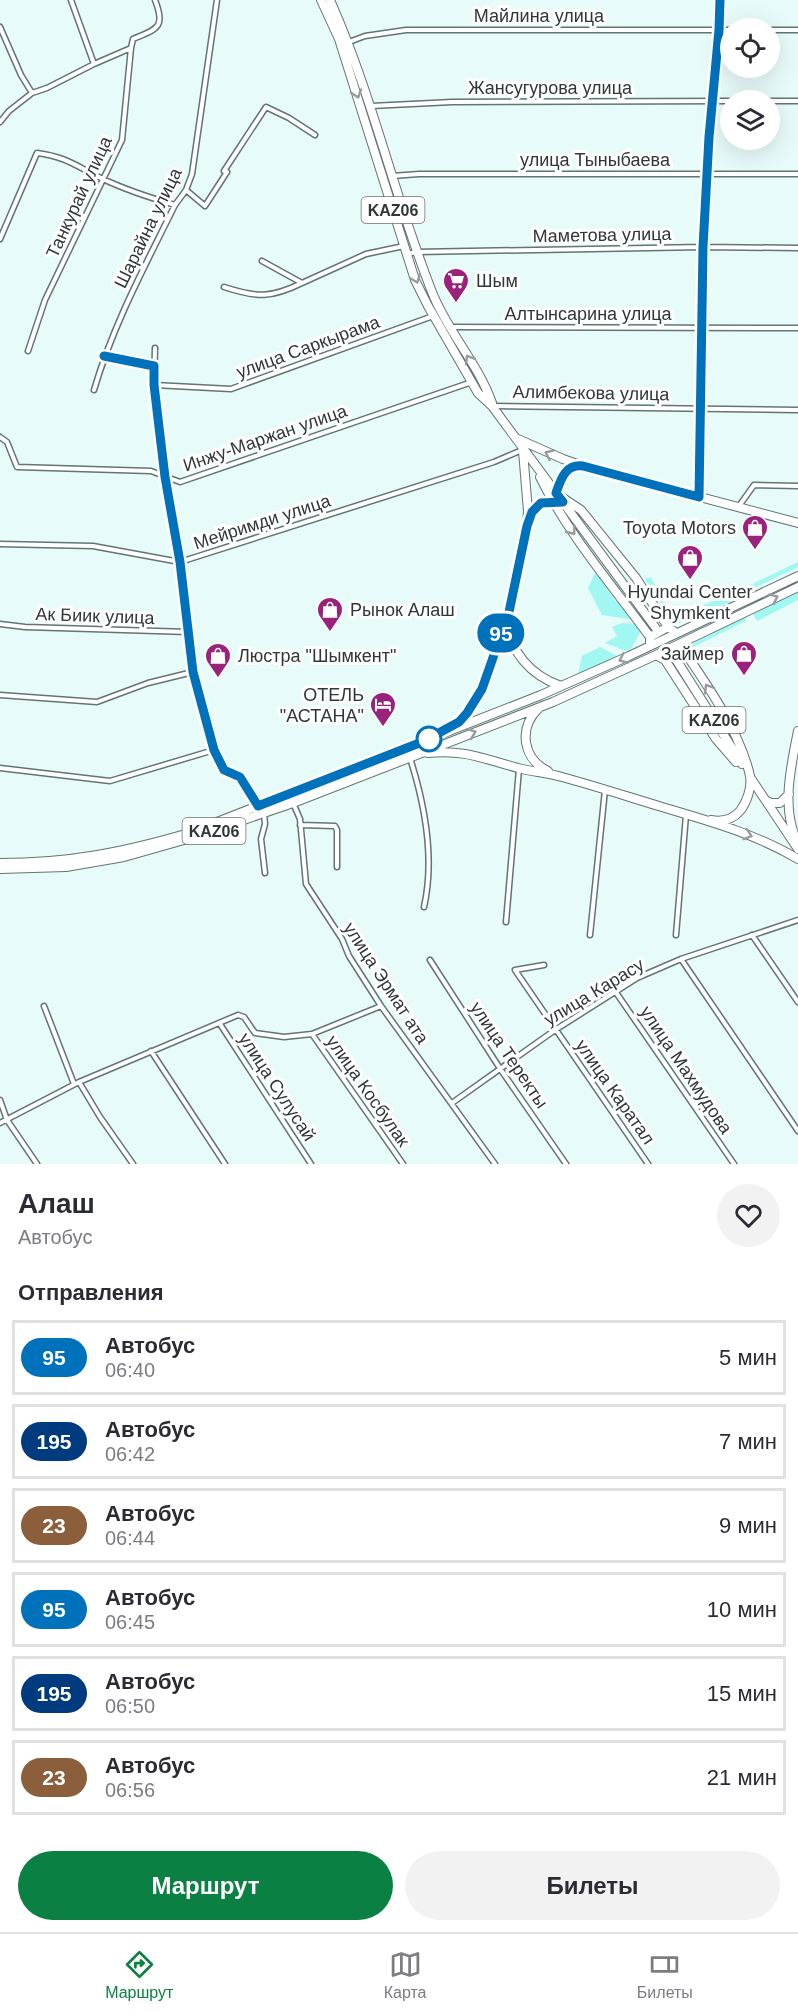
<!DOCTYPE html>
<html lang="ru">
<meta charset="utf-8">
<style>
body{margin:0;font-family:Helvetica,sans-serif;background:#f2f2f3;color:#2b2b33;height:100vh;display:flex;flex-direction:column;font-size:22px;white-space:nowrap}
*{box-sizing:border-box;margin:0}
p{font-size:20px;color:#7c7c81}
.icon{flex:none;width:33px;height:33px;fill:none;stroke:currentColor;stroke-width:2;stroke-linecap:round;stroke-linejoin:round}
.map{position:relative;height:1164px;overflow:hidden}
.details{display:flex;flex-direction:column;background:#fff;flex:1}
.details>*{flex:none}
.badge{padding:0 12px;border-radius:20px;font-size:21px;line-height:39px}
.buttons{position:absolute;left:720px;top:18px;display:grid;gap:12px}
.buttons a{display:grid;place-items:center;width:60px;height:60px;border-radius:50%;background:#fff;box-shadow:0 6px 24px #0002;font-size:30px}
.map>.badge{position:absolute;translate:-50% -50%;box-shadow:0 0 0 3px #fff}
h2{padding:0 18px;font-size:22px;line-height:54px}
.round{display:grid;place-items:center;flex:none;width:63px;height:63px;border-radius:32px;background:#f2f2f3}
.overview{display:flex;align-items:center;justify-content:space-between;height:102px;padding:0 18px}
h1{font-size:28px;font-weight:800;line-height:45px}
.cta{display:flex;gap:12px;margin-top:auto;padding:12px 18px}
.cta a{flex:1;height:69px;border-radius:36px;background:#0b8043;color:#fff;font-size:24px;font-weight:800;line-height:69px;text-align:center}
.cta a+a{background:#f2f2f3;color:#2b2b33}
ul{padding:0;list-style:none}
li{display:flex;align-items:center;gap:18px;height:75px;margin:0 12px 9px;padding:0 6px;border:3px solid #e1e1e2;border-radius:0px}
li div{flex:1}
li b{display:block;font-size:22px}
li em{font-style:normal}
li .badge{min-width:66px;font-weight:700;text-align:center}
.tabs{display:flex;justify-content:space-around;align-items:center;height:84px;border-top:2px solid #e1e1e2;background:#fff;font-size:16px;color:#7c7c81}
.tabs a{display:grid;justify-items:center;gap:3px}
.tabs .selected{color:#0b8043}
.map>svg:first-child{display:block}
.green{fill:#a1f7f2}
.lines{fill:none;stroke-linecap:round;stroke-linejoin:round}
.street-casing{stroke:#627473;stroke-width:7}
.highway-casing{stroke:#627473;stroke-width:10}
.street{stroke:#fff;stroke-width:4}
.highway{stroke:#fff;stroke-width:8}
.oneway{stroke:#989b9b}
.line-casing{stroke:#fff;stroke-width:14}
.line{stroke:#0072bc;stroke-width:9}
.stop-dot{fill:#fff;stroke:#0072bc;stroke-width:3}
.labels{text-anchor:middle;stroke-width:6;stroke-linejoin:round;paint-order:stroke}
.shield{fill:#fff;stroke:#6e7373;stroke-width:1.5}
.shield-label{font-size:16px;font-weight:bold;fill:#303737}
.street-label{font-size:18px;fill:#303737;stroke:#fff}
.poi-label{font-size:18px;fill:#303737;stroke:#fff;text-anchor:start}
</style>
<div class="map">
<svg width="798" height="1164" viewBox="0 0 798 1164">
<rect width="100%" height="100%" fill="#e7fbf9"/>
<path class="green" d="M798,562V567L744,593L742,589Z
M598,566L606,578L604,584L615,601L622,603L635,620L602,615L588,588Z
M651,577L671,618L729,595L732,601L675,625L645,579Z
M798,591V600L757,621L753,614Z
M745,617L746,621L691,648L690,645Z
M622,623L640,624L641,631L631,649L626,651L605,643L617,636L612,627Z
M600,647L617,656L578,675L582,656Z"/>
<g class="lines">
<defs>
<path id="street" d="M71,0L94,64
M0,27L21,75L32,93
M770,30H798
M349,42L365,36L406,30H730
M770,101H798
M371,106L452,102L730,101
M0,122L9,111L32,93L47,88L94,64L131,48L133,39C157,29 166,28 155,0
M392,176L419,174H798
M186,190L205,206L227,172L224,171L266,107L289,118L315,135
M0,239L37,153C68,157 77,167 103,179C126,190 151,198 175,205
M408,254L416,252L703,247L798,248
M302,283L366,254L404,246
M224,287C258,298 271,298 302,283L262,261
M451,327L798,328
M155,348L154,385L165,477L180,562L193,672L214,750L224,770L240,777L258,805
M28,351L45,300L122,140L131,48
M104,356L154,366
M154,385L231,389L433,316
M94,390C113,325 145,266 175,205L186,190L192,174L217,0
M493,406L798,410
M0,437L7,442L17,467L151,471L180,482L472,382
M699,496L703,247L706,173L711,101L719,30L720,0
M739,506L754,485L798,486
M0,544L93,546L180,562L494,462L522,450
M0,624L25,627L189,632
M0,695L97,702L148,683L193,672
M410,758C425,805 435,858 424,907
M0,768L110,781L214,750
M293,803L300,819L306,884L342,939L349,956L381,1006L495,1164
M264,813L265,824L261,839L265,873
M300,825L335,826L337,830V867
M506,922L519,769
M590,935L605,790
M676,935L686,815
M752,935L798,1002
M681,959L798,1131
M430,960L501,1070L566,1164
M544,965L515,970L648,1164
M615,991L734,1164
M44,1006L74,1084
M220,1024L311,1164
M312,1034L403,1164
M151,1051L225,1164
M79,1082L100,1117L133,1164
M0,1100L7,1120L37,1164
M452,1103L555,1030L637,978L681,959L798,920
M0,1123L79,1082L238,1015L244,1017L255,1033L284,1037L312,1034L381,1006"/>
<path id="highway" d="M321,0L339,39L415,280L428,306L478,393L492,406L655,627
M330,0C372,94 394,196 432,292C447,331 478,363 492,403
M518,439L563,459L583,466L798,523
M540,477C568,534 612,585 650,637V646
M556,493L566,471L578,466
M560,496L581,510L636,578L668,627L676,633
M530,519C535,505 541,501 556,502
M509,619C507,651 532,676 561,686
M650,637L668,627
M684,642V651C708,686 741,734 750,776C752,787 747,802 740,811C732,820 722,822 711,820
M656,655L665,660L716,739L736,762
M665,660L684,651
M677,661L742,764
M538,709C518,729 523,759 548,771
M452,726L467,713L482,689L509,612L527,526L528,511L523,451
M428,753C466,749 486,760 522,769C535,772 549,773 562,777C595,786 629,797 662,807C709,821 756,834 798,859
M750,777L798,849
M767,801L771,803H780L789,794
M797,841C781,808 791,766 798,731
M0,863C69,863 124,852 189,833L541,695L629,656L798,576
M0,869L66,867L124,857L191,838L293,803L553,702L656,655L798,587"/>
</defs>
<use href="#street" class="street-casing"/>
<use href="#highway" class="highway-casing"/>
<use href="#street" class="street"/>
<use href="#highway" class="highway"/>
</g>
<defs><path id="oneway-chevron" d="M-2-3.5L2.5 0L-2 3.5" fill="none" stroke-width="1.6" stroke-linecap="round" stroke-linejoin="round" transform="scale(1.5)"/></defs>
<g class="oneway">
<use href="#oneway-chevron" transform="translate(357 94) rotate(72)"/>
<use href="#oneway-chevron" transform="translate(416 279) rotate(68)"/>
<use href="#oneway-chevron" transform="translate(469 359) rotate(-121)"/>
<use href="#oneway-chevron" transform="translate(549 454) rotate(-157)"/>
<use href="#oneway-chevron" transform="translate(572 531) rotate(53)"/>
<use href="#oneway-chevron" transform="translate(774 598) rotate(-26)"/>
<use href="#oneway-chevron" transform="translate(623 659) rotate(156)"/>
<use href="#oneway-chevron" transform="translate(708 688) rotate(-121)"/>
<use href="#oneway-chevron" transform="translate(472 733) rotate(-21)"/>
<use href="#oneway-chevron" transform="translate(748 835) rotate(18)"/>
</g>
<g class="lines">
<defs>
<path id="line" d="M104,356L154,366V385L165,477L180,562L193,672L214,750L224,770L240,777L258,806L422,742L459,722L467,713L482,689L509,612L527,526L532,512L541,503L563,502L556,493C561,479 565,464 583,466L699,497L703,247L709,137L719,30L720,0"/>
</defs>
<use href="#line" class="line-casing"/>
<use href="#line" class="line"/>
</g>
<defs>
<symbol id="supermarket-pin" viewBox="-11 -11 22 30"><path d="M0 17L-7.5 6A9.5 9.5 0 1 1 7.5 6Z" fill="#9a227c" stroke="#fff"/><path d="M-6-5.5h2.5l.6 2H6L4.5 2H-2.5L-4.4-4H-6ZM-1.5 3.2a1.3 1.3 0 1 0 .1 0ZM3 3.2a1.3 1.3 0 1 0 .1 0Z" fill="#fff"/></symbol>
<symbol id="shop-pin" viewBox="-11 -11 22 30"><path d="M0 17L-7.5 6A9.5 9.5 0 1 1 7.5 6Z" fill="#9a227c" stroke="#fff"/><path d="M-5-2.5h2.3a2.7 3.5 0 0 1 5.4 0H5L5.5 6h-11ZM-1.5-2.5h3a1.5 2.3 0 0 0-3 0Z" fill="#fff"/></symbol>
<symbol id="hotel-pin" viewBox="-11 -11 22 30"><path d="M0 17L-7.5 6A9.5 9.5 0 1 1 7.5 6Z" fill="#9a227c" stroke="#fff"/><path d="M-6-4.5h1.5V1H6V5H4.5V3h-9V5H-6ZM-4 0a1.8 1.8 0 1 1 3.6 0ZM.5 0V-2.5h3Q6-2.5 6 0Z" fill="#fff"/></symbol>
</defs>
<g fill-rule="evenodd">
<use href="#supermarket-pin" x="441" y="266" width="30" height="40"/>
<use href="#shop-pin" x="740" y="513" width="30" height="40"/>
<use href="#shop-pin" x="675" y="543" width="30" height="40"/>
<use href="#shop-pin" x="315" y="595" width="30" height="40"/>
<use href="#shop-pin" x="729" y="639" width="30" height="40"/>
<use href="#shop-pin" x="203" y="641" width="30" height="40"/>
<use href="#hotel-pin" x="368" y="690" width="30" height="40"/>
</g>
<circle class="stop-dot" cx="429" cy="739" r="12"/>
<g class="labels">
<g class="shield">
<rect x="361.5" y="197" width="63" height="26" rx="4.5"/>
<rect x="682.5" y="707" width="63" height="26" rx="4.5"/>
<rect x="182.5" y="818" width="63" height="26" rx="4.5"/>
</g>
<g class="shield-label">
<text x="393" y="216">KАZ06</text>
<text x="714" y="726">KАZ06</text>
<text x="214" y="837">KАZ06</text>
</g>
<g class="street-label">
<text x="539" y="22">Майлина улица</text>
<text x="550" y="94">Жансугурова улица</text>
<text x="595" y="166">улица Тыныбаева</text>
<text transform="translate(79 197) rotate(-65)" y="6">Танкурай улица</text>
<text transform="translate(148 228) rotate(-64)" y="6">Шарайна улица</text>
<text transform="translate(602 235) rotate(-1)" y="6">Маметова улица</text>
<text x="588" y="320">Алтынсарина улица</text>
<text transform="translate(308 347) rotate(-20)" y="6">улица Саркырама</text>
<text transform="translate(591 393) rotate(1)" y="6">Алимбекова улица</text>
<text transform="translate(265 438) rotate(-19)" y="6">Инжу-Маржан улица</text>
<text transform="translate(262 522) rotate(-18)" y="6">Мейримди улица</text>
<text transform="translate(95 616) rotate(2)" y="6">Ак Биик улица</text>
<text transform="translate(386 983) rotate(57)" y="6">улица Эрмат ата</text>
<text transform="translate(594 992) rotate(-31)" y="6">улица Карасу</text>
<text transform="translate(509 1055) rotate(56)" y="6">улица Теректы</text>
<text transform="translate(686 1070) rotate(56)" y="6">улица Махмудова</text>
<text transform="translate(277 1087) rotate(57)" y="6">улица Сулусай</text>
<text transform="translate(368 1091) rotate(55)" y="6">улица Косбулак</text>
<text transform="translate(615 1092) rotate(55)" y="6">улица Каратал</text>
</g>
<g class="poi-label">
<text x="476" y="287">Шым</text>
<text x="736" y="534" text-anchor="end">Toyota Motors</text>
<text x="690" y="598" text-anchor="middle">Hyundai Center<tspan x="690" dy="21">Shymkent</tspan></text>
<text x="350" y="616">Рынок Алаш</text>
<text x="724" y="660" text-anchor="end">Займер</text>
<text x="238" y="662">Люстра "Шымкент"</text>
<text x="364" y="701" text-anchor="end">ОТЕЛЬ<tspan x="364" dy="21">"АСТАНА"</tspan></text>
</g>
</g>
</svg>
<div class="buttons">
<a><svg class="icon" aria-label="locate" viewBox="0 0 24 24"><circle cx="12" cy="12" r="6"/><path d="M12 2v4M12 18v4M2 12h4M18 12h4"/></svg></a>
<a><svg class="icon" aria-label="layers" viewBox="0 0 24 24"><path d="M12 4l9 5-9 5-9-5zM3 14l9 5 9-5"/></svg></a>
</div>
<b class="badge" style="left:501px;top:633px;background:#0072bc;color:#fff">95</b>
</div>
<section class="details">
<div class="overview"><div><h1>Алаш</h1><p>Автобус</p></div><a class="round"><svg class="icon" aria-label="heart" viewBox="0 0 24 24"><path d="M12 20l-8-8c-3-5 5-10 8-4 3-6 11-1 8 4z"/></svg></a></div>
<h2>Отправления</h2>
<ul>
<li><span class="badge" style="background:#0072bc;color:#fff">95</span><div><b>Автобус</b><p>06:40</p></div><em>5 мин</em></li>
<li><span class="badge" style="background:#003b80;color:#fff">195</span><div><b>Автобус</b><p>06:42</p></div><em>7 мин</em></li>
<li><span class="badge" style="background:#8b5e3c;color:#fff">23</span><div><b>Автобус</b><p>06:44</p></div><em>9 мин</em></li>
<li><span class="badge" style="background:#0072bc;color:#fff">95</span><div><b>Автобус</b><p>06:45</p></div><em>10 мин</em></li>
<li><span class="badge" style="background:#003b80;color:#fff">195</span><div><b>Автобус</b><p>06:50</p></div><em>15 мин</em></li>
<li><span class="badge" style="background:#8b5e3c;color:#fff">23</span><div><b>Автобус</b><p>06:56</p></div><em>21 мин</em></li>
</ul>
<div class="cta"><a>Маршрут</a><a>Билеты</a></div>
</section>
<nav class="tabs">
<a class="selected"><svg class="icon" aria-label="directions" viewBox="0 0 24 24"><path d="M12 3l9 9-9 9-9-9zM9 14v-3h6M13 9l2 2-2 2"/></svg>Маршрут</a>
<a><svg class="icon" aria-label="map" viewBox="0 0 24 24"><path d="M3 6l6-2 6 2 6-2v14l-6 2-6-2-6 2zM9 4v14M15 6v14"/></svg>Карта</a>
<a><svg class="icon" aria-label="tickets" viewBox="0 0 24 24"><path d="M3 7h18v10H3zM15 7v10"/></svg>Билеты</a>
</nav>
